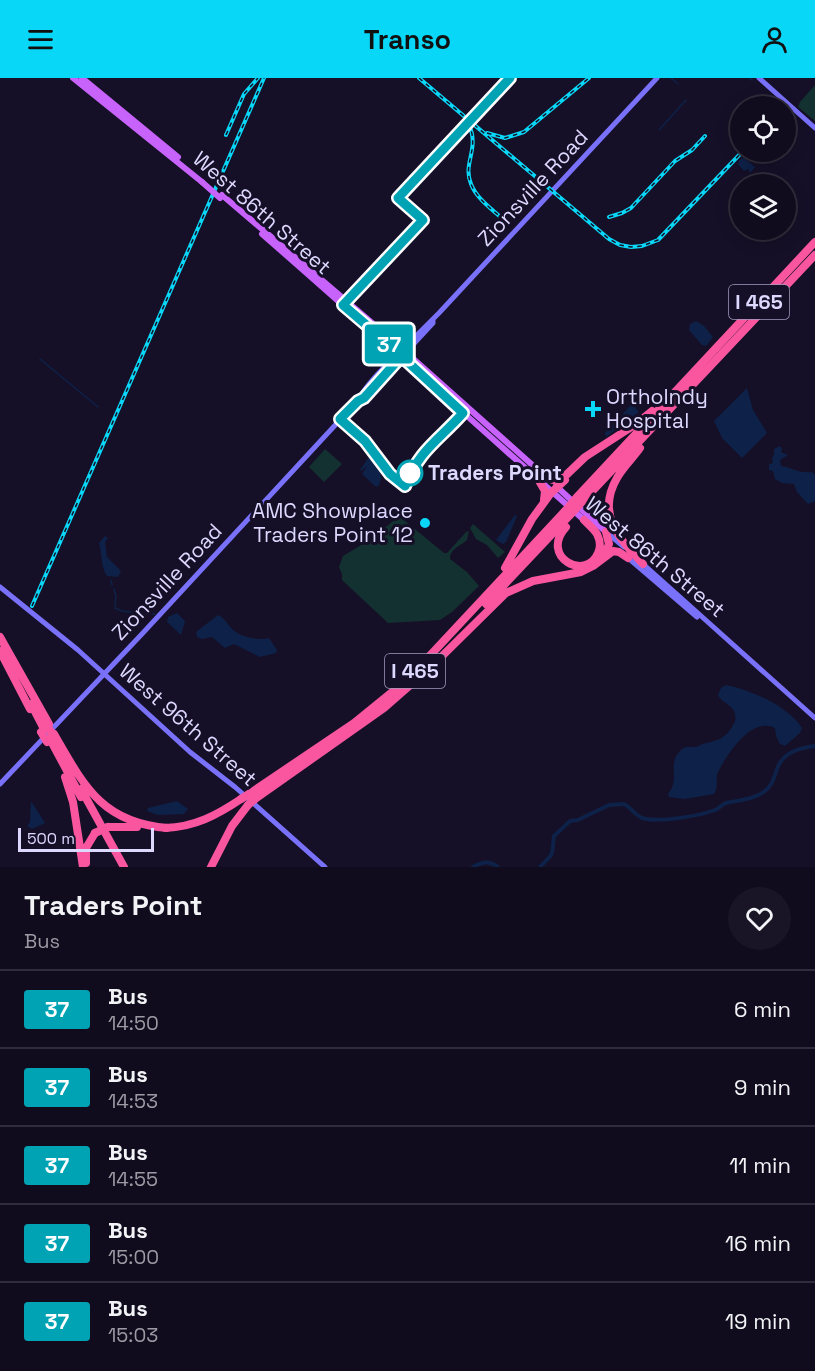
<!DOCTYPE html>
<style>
body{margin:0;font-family:"Space Grotesk",sans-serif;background:#191526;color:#f1f3f6;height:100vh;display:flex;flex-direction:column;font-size:22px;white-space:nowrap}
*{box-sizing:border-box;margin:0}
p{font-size:20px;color:#9c9ba4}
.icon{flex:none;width:33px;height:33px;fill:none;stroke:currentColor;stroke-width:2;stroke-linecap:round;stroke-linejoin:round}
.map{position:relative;height:789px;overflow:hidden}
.details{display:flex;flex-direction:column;background:#100c1d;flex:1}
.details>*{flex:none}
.badge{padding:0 12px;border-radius:4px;font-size:21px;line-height:39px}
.controls{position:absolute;left:730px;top:18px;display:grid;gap:12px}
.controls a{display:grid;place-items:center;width:66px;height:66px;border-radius:50%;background:#100c1d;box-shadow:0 3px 15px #0003,0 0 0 2px #302c3b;font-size:30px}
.scale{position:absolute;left:18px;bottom:15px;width:136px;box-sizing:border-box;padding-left:6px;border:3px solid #ddd8fe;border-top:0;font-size:16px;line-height:21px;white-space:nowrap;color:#ddd8fe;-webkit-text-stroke:4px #151027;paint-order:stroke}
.map>.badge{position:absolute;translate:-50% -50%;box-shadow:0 0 0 3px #fff}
.round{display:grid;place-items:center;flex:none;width:63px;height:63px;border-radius:32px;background:#191526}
.overview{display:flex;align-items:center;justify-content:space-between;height:102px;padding:0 24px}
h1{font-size:28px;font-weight:700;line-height:45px}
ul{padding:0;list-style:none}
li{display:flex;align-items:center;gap:18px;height:78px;padding:0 24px;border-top:2px solid #302c3b}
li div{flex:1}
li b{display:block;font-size:22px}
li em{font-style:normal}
li .badge{min-width:66px;font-weight:700;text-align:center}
header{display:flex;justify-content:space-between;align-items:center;height:78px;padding:0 24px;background:#09d7f8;color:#111;font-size:27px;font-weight:700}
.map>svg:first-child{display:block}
.green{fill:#143131}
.water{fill:#0e2148}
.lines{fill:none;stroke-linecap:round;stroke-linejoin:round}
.stream{stroke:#0e2148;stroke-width:1.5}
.river{stroke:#0e2148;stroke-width:4}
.secondary{stroke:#7a71fb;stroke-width:5}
.primary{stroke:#c762fb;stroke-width:6}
.highway{stroke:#fa569f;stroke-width:8}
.rail-casing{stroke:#09d7f8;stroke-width:4}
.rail{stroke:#151027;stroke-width:1.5;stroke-dasharray:4.5;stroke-linecap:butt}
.primary-bridge{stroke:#c762fb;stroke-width:6}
.highway-bridge{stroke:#fa569f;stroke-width:8}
.line-casing{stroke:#fff;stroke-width:14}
.line{stroke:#00a3b4;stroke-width:9}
.poi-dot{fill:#09d7f8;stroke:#151027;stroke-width:2}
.stop-dot{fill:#fff;stroke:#00a3b4;stroke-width:3}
.labels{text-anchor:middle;stroke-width:6;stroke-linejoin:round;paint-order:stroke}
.shield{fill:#151027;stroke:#a19cbe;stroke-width:1.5}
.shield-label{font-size:20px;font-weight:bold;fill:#ddd8fe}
.street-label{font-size:21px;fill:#ddd8fe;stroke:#151027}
.poi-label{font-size:21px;fill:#ddd8fe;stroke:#151027;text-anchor:start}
.stop-label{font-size:21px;font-weight:bold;fill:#ddd8fe;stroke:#151027;text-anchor:start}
</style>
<header><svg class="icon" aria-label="menu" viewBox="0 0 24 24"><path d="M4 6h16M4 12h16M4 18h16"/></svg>Transo<svg class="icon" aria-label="person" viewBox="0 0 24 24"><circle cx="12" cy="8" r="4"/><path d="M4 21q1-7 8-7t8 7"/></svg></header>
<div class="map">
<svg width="815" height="789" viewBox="0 0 815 789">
<rect width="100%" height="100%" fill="#151027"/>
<path class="green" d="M815,7V43L798,29L800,24Z
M325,371L342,386L324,404L309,389Z
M399,438L444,475H447L466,454L469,453L467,462C461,468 450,470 450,481L467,494L479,508L452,534L440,542L388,545L342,502V496L339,489L343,478L373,460Z
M473,446L505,474L498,480L487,467L476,461L470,450Z"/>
<path class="water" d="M744,80L755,89L750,95L748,91L744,93L738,86L740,81Z
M696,243L704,248L713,259L706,268L702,267L689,252L690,246Z
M747,310L753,332L767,355L742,380L722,360L714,343Z
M630,328H634L638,333V335L606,359L605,355Z
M780,368L782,371L781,374L788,377L780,382L781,388C791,389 799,396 812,394L815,397V423L808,426L797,414L794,406L782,405L775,401L773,393L769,392V386L773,385L772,380L774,377V371Z
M368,380H372C380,390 384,397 378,409L375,408L362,396L367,388L361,393L360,392Z
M515,437L517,438L506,464L503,466L496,462Z
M105,458L108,460L105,464L107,479L121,493L118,499L107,498C101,490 102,475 99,465Z
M177,535L185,543L181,557L167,544L168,539Z
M218,537C225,540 227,546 232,551C240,559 259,563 269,560L277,572L276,575L260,579L234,566L225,570L212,559L202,561L197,559L196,554Z
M726,607C751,612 788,628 802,650L800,655L785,668L780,666L776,658L775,650C751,638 727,677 718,694C715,701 719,709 714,716L685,721L669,719L668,716C681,700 666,686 681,672C685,668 688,669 694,669C699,669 697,668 703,666C717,662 725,662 733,647C736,643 736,638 734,633C730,626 721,624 718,617L721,610Z
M31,723L45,745L32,751L27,748L30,744Z
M177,723L188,731L184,736L158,737L147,733L148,730Z"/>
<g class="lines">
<path class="stream" d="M671,0L678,6
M749,0L752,2
M659,52L686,22
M40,281L98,329
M111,502L112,507
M114,511L116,518L115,530L122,533L150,536
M152,536H155"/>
<path class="river" d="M473,789C482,784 489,782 498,789
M540,789C556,772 551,780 554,758L570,743L578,742L609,727L624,726C630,729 635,737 642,740C658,745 699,738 715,732C719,731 722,726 726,725C739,722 753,722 765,713C772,707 773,702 776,694C781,675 798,670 815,668"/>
<path class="secondary" d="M759,0L815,50
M406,271L405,269L439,235L657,0
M358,323C363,311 389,281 401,277
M606,454L624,469
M627,479L697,539
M642,485L815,640
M0,509L78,572L190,674L235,709L325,789
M0,706L141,557L351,330L364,320L398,283L404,273L408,272L433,245V242"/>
<path class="primary" d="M73,0L202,104
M82,0L178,79
M222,117L391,261L548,401
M262,156C370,250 476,347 584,442
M556,408L606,454"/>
<path class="highway" d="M640,370C633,380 623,389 617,400C596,436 619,461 643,486
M547,400L556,403L562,401L585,379L636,346L652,333
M538,401L545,413L544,422
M577,419L815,164
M582,424L815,177
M566,449C539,479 586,504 598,475C601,469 600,462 597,456C594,451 588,446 584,442
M604,478L609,466L606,454
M505,490L532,441L551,415L565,402
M486,526L570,437
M0,559L49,646
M0,573L30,631
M31,626L44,651
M54,656C84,708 102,745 168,750
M50,661L81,719
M65,699L73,724L83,789
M81,711L124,789
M249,716L354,645L397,610L424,584L565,433
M255,721L384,630L432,588L506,515L533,503L581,494L593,488L613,473L619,474L628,480
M108,749H137
M165,750C195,749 217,737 241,721
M86,785V770L95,755
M211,789L232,748L248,727"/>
<defs>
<path id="rail" d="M419,0L609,161L620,167L631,169L642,168L658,162L742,74
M468,45C481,70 462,85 471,106C477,122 496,134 507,145
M487,55L505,60L524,54L589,0
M226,57L244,16L258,0
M609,139L622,135L631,130L675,83L692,72L705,58
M32,528L264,0"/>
</defs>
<use href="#rail" class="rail-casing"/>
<use href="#rail" class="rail"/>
<path class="primary-bridge" d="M202,104L220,120"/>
<path class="highway-bridge" d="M565,433L577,419
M570,437L582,424
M47,647L53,658
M41,654L47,664
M241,721L249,716
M248,727L255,721
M95,755L108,749"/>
</g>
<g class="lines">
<defs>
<path id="line" d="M399,281L364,320L358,323L340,341L365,363L390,396L405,408C420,371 438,363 463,335L384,262L343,227L423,142L398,120L510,0"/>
</defs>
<use href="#line" class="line-casing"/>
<use href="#line" class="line"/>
</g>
<g class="poi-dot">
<path d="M590 322h6v6h6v6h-6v6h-6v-6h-6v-6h6z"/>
<circle cx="425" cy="445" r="6"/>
</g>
<circle class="stop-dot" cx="410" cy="395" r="12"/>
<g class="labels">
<g class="shield">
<rect x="729" y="207" width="60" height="34" rx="4.5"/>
<rect x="385" y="576" width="60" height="34" rx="4.5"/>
</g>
<g class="shield-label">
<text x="759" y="231">I 465</text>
<text x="415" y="600">I 465</text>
</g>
<g class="street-label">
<text transform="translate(533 110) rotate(-47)" y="7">Zionsville Road</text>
<text transform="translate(262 135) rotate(41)" y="7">West 86th Street</text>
<text transform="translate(655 479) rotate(40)" y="7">West 86th Street</text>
<text transform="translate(167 504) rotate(-47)" y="7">Zionsville Road</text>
<text transform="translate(188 647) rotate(41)" y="7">West 96th Street</text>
</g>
<g class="poi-label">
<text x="606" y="326">OrthoIndy<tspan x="606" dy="24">Hospital</tspan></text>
<text x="413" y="440" text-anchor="end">AMC Showplace<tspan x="413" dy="24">Traders Point 12</tspan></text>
</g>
<g class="stop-label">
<text x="428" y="402">Traders Point</text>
</g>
</g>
</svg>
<div class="controls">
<a><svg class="icon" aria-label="locate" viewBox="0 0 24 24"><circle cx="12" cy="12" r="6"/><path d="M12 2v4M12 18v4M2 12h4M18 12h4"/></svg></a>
<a><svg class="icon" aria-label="layers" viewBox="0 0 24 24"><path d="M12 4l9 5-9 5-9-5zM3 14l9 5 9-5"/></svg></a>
</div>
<div class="scale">500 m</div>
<b class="badge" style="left:389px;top:266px;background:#00a3b4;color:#fff">37</b>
</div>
<section class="details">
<div class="overview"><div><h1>Traders Point</h1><p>Bus</p></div><a class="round"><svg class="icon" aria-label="heart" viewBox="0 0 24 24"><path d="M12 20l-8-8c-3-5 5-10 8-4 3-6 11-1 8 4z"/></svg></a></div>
<ul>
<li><span class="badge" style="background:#00a3b4;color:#fff">37</span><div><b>Bus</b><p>14:50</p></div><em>6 min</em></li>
<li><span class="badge" style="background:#00a3b4;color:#fff">37</span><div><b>Bus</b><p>14:53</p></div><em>9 min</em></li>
<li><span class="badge" style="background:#00a3b4;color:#fff">37</span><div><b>Bus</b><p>14:55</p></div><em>11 min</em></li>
<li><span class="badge" style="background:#00a3b4;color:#fff">37</span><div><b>Bus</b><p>15:00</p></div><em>16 min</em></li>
<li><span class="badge" style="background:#00a3b4;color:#fff">37</span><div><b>Bus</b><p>15:03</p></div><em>19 min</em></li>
</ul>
</section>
